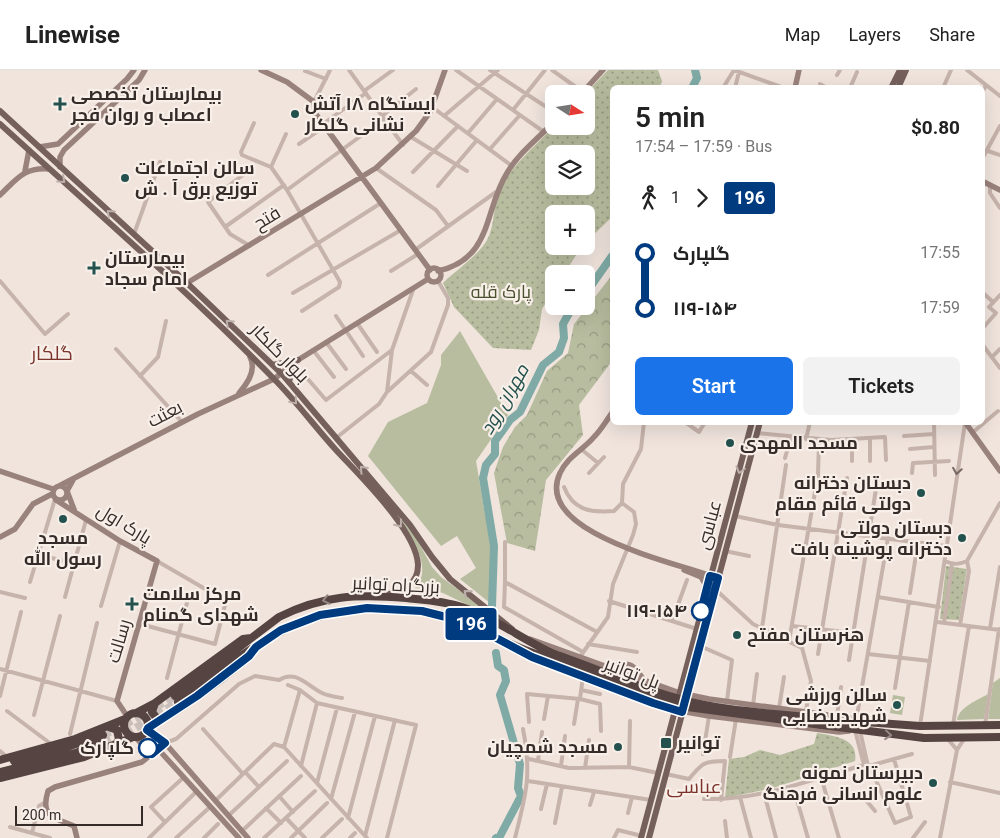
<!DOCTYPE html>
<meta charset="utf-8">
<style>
body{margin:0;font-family:Roboto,Cairo,sans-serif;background:#f2f2f2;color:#222;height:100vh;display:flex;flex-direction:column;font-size:19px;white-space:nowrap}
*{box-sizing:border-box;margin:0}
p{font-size:16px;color:#767676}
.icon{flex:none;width:28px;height:28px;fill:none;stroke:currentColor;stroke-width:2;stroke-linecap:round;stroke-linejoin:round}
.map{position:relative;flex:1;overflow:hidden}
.sheet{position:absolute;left:610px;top:15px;width:375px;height:340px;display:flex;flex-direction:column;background:#fff;border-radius:8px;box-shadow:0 5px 20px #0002}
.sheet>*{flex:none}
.badge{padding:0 10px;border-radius:4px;font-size:18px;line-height:32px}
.needle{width:32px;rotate:102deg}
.buttons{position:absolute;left:545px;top:15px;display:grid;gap:10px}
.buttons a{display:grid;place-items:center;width:50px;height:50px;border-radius:8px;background:#fff;box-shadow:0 5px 20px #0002;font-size:25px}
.scale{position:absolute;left:15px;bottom:12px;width:128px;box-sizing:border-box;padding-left:5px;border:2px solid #352b29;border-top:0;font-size:14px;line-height:18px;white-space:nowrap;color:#352b29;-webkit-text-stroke:4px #f8efe9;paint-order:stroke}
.map>.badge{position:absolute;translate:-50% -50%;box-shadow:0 0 0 2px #fff}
.legs{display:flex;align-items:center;gap:8px;height:55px;padding:0 25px;font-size:16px}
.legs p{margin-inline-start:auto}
.summary{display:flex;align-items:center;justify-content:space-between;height:85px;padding:0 25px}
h1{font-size:28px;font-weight:600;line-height:38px}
.button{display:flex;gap:10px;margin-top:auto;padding:10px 25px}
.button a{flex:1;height:58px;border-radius:8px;background:#1a73e8;color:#fff;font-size:20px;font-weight:600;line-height:58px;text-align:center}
.button a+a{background:#f2f2f2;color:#222}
ul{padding:0 25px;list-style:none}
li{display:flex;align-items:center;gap:18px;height:55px;font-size:19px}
li i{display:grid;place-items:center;width:8px;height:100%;margin:0 6px;background:currentColor}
li i::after{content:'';width:12px;height:12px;margin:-6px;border:4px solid;border-radius:50%;background:#fff}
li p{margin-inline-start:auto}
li:first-child i{background:linear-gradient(#0000 50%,currentColor 0)}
li:last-child i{background:linear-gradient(currentColor 50%,#0000 0)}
header{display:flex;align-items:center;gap:30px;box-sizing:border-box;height:70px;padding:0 25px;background:#fff;border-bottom:1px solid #e0e0e0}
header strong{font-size:24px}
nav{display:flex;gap:28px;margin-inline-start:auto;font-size:18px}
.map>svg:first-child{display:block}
.grass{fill:#b8bd9f}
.forest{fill:url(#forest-crowns)}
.park{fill:url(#park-dots);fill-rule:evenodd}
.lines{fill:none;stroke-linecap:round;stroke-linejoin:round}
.river{stroke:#7faaa5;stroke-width:8}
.highway-tunnel{stroke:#cbbfb9;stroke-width:8;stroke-dasharray:8 4;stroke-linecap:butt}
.street{stroke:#c6b3ab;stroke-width:4}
.secondary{stroke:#9a827c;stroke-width:5.5}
.primary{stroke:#75605c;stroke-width:6}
.highway{stroke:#554441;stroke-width:8}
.highway-bridge{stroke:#554441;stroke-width:8}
.oneway{stroke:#bdafaa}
.oneway2{stroke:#766864}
.oneway3{stroke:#968884}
.line-1-casing{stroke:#fff;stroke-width:11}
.line-1{stroke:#003b80;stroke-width:8}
.poi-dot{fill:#23524e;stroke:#f8efe9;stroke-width:2}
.stop-1-dot{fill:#fff;stroke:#003b80;stroke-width:2.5}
.labels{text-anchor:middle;stroke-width:4.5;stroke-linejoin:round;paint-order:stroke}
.poi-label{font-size:18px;font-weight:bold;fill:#352b29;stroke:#f8efe9;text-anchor:start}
.street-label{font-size:18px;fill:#352b29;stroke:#f8efe9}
.park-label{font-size:18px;fill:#49512f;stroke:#f8efe9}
.stop-label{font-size:18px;font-weight:bold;fill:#352b29;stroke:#f8efe9;text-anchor:end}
.neighbourhood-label{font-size:19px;fill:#7b322b;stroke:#f8efe9}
.water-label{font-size:19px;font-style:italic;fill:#23524e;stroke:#f8efe9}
</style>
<header>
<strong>Linewise</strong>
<nav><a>Map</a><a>Layers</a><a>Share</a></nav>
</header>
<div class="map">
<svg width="1000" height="768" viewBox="0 0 1000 768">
<defs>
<pattern id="forest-crowns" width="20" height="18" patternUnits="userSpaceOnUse" patternTransform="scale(1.25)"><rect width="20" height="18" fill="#b8bd9f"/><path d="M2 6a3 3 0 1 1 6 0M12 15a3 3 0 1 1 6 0" fill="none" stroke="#969a82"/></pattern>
<pattern id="park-dots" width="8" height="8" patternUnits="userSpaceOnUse" patternTransform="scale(1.25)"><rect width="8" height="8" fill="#b8bd9f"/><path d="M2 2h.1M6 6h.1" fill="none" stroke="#969a82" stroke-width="1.8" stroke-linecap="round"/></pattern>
</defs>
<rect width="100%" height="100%" fill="#f0e4dd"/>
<path class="grass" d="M460,261L508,345L476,391L485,444L491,459L490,533L460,509L476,498L457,466L441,476L368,386L388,352L427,333L441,295V285Z
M382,425L413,462L432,497L441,507L501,551L443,523L431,520L409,523C445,500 398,447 382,425Z
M1000,608V649H988L993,613Z
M988,624L984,649L957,650C959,637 978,630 988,624Z
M893,625L905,627L902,645L890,643Z"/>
<path class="forest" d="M612,205V291L579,335L583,365L546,410L535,481L507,473L494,403L503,377L515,357L527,345L547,301L568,283L574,254Z"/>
<path class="park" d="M608,0H658L662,11L660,17L612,18V147L586,172V144H554V176H582L564,204H554V220L542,239L539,260L531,280L493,278L454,237L443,213C457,199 477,187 487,170C495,156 493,136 499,121C511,96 535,76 554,56H586L585,24ZM554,84H586V116H554Z
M946,496L967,499L959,550L940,549Z
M817,663C834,666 859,668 855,691L773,718L725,728L729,689L744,687L760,680L780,685L814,674Z"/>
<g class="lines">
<path class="river" d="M692,18L697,8L695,0
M586,223L612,186
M492,536L494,476L483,408L486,395L495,384V371L510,350L520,342L543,295L559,282L564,268L563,254L573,236
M496,768L500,766L521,726L518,718L520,694L500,625L506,611L504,600L498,596L496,583"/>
<path class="highway-tunnel" d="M103,665L121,657L175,626
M103,672L126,664L178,632"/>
<path class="street" d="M349,0L403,75
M456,0L544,62
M490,0L554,42
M552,0L583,22
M967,0L1000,26
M305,1L326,9
M837,5L840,0
M820,14L827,18
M723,18L734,0L784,18
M735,18L739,2
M850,18L857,2
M943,18L951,0
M364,21L393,0
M982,23L986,15
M314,32L330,0
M432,37L512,96
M513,40L545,0
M382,46L416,19
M444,46L498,0
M254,53L241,82L242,85L271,97L287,120L340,212L339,217L302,241
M323,54L366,23
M468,63L497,29
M411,67L467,101
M299,74L325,56
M490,79L520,45
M988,81L1000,85
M982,89L1000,56
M271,97L286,64
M376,98L436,140L448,156
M413,102L458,56
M990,115V123L1000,138
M438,116L477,70
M287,120L384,49
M225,157L284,115
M134,164L160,92
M250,176L230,164L208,132L253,97
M415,180L496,122
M391,201L418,184
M268,205L381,133
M0,211L45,264L68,244
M982,222L993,232
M293,223L401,160
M336,246L363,286
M357,253L377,282
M982,259L996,243L989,237L1000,225
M326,272L346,299
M982,274L1000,298
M116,279L182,352
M313,280L334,307
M993,286L1000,279
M294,293L326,330L392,280
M411,301L427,315
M140,306L158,287L166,251
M387,322L392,280L413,220
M685,352L699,362L705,352
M934,352L935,405
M902,353L903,352
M757,363L831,370L885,367L886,390
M972,363L998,341
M904,366L934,364
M336,368L379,334L387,322L431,282L448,235V228L438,211
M806,369L810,352
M852,369V391
M581,379L598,393
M910,379L934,377
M785,388L791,367
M870,391V368
M589,403L604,387
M912,403L913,393L949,391
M564,417C573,440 590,443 614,441L622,433
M622,433L623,414L641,379L644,352
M735,446L778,455L946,476
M505,472V512
M725,481L749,486
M38,485L74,493
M945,491C953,495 959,495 967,491L1000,433
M30,512L55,429
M715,519L753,554L802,578L811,611L806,641
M0,522L25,528
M910,523L918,472
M65,527L86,450
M878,527L939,537
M609,531L697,559
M101,536L120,471
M672,551L687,510
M937,552L1000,560
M944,553L952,494
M140,554L215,574L226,531L157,491
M960,555L969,501L967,491
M792,556L853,563
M762,558L786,395
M990,558L1000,497
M789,571L818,405L819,370
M588,574L637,582
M700,576L732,590L727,631
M583,582L504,537L505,512L597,562
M582,584L608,547L613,514L633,465L636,454L634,442L622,433
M818,584L847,408
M868,584L930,591
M849,590L878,406
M0,599L117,631
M167,608L189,525
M288,615L300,620
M895,618L909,532
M581,620L600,624
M0,626L21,542
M580,629L583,606
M753,635L757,604
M779,638L784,607
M7,641L51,674
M34,645L60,546
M837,646L841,617
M544,649L548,626
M856,651L888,468
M529,652L527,624L580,629L600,634L601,661
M574,654L578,629
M953,655L969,556
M985,655L999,559
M920,656L965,353
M203,659L243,704
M860,661L868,696
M70,664L97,553
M947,668L957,680
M165,673L176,669L239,614L255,606L279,610C296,599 307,616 322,623C328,626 336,627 342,628
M0,681L8,688
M703,684L709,646
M730,687L736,649
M529,689L569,698L629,697L658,703
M538,690L542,662
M301,696L317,633
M561,696L565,666
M869,696L912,684
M629,697L630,651
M870,697L895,753L911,747L894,689
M585,698L589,670
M245,702L259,717
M666,704L689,709C702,693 704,691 725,691L721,730
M821,707L839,768
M528,711L651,730
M950,712L1000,723
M317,713L337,638
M793,716L808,768
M764,723L776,768
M860,723L875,741
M279,726L293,742
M740,727L751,768
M331,729L355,642
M704,729C759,731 812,709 864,695L855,660
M215,731L274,674L284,677
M590,735L594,722
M266,738L281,753
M541,739L547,714
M628,743L632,727
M228,746L287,691
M286,748L305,768
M348,748L375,646
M725,751L727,768
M165,752L151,737L184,707
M555,753L562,717
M10,757L50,768
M242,761L301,706
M32,763L39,736L44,733
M365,766L395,650
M149,768L197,721
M176,768L210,737
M204,768L218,754
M264,768L315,721
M291,768L327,733
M322,768L342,749
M350,768L355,763
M367,768L284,677L300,620L317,633L416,655L387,768
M515,768C526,724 532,705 523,659
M614,768L618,760L642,766
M913,768L925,752
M940,768L957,680L964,669"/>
<path class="secondary" d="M261,0L287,12L314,32L315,43L430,200
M795,18L799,0
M581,24L603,0
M39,77L58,74L127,9L134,0
M60,97V87L64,80L139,10L145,0
M25,101L29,80
M982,111L1000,120
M0,125C17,109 24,97 49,99
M427 205a7 7 0 1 1 14 0a7 7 0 1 1-14 0Z
M438,201C493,189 484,139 507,103C518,84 538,68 554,52
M187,213L376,98L416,61L430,42L445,0
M239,323C248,313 257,300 250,287
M612,343C606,351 601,360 594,367C583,380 567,387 560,403C532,463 678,493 714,507
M965,352L1000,401
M0,401L53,419
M73,410L67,421L75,442
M53 423a7 7 0 1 1 14 0a7 7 0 1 1-14 0Z
M59,416L198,344L274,309L298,290L428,209
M56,430L120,471L157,491L117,631L127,646
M0,467L15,459L33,434L52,424
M684,500L701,507L707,517
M530,569L680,623L709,629L850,648
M526,583L557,597L675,640L709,646L839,662L849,661
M609,596C631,594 630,590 644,610
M147,660L165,673L248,768
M135,667L152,684
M158,679L239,768
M77,768L74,756C53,747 40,747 48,721L55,717L142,692L165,673"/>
<path class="primary" d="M891,18L900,0
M898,18L906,0
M0,41L187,213L282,304L410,455L432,487L450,509L512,559
M0,54C92,138 187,220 274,309C296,331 315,357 336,380C359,405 417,461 418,495C418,516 402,520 386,525
M273,295L298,290
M289,312L293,295
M641,768L752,352
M649,768L760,352"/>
<path class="highway" d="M175,626L279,547C323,525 358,524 406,528C425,530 444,531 462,537C495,548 523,570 554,584
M178,632C252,577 304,531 402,539C423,541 445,544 465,551C482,558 497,568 513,575C526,581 539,585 552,590
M155,633L152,642L158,650L163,649
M124 655a12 12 0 1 1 24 0a12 12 0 1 1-24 0Z
M136,643L155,633L243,569L251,568
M823,649L920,656L1000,655
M822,655L924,668L1000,667
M109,657L117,660L119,669L117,673
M148,658C174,644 240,600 255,577
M0,690L75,669L125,649
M14,691L58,680L103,665
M0,702L76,683L103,672
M0,708L84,687L133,667"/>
<path class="highway-bridge" d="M554,584C596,598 637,617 680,629C726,642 776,643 823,649
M552,590L648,626L680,636L822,655"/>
</g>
<defs><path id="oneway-chevron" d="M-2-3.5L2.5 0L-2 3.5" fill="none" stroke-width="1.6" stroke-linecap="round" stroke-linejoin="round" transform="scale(1.25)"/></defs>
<g class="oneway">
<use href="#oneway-chevron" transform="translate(62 110) rotate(42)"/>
<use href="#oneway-chevron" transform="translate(110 143) rotate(-138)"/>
<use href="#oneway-chevron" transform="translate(229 253) rotate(-136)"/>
<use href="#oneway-chevron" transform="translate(294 331) rotate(50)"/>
<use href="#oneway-chevron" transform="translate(363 399) rotate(-132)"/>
<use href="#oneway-chevron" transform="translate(740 400) rotate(105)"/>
<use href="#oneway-chevron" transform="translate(399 454) rotate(52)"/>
<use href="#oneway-chevron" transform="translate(467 523) rotate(-139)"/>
</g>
<use class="oneway2" href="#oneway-chevron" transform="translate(957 401) rotate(99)"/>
<g class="oneway3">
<use href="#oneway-chevron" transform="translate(326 530) rotate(168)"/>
<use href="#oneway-chevron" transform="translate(888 665) rotate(6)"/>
</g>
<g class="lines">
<defs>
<path id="line-1" d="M148,678L152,684L165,673L147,660L148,658L197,626L249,586L256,577L281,560L320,545L367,538L422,541L466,552L532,587L653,633L682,642L718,508L710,506L701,541"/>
</defs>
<use href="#line-1" class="line-1-casing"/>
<use href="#line-1" class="line-1"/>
</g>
<g class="poi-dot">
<path d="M57.5 26.5h5v5h5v5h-5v5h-5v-5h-5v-5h5z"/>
<circle cx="295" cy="44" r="5"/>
<circle cx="125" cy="108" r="5"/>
<path d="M91.5 190.5h5v5h5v5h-5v5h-5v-5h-5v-5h5z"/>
<circle cx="730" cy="373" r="5"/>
<circle cx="921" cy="423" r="5"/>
<circle cx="63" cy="449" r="5"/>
<circle cx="962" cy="468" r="5"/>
<path d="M129.5 526.5h5v5h5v5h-5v5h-5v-5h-5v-5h5z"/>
<circle cx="737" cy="565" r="5"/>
<circle cx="897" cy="635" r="5"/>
<rect x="660" y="667" width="12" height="12" rx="2.5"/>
<circle cx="618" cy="677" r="5"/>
<circle cx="933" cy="713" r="5"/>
</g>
<g class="stop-1-dot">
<circle cx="701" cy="541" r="9"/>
<circle cx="148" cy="678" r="9"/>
</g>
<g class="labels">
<g class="poi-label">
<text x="71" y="30">بیمارستان تخصصی<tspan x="71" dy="21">اعصاب و روان فجر</tspan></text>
<text x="305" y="40">ایستگاه ۱۸ آتش<tspan x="305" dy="21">نشانی گلکار</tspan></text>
<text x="135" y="104">سالن اجتماعات<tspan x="135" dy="21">توزیع برق آ . ش</tspan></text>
<text x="105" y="194">بیمارستان<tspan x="105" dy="21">امام سجاد</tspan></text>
<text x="740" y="379">مسجد المهدی</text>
<text x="911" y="419" text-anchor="end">دبستان دخترانه<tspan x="911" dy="21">دولتی قائم مقام</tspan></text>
<text x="952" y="464" text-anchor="end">دبستان دولتی<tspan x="952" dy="21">دخترانه پوشینه بافت</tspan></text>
<text x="63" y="474" text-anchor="middle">مسجد<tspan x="63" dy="21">رسول الله</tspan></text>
<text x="143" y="530">مرکز سلامت<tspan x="143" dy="21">شهدای گمنام</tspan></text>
<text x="747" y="571">هنرستان مفتح</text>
<text x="887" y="631" text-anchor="end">سالن ورزشی<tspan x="887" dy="21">شهیدبیضایی</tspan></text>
<text x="677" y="679">توانیر</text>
<text x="608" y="683" text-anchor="end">مسجد شمچیان</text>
<text x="923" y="709" text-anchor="end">دبیرستان نمونه<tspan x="923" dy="21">علوم انسانی فرهنگ</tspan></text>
</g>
<g class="street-label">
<text transform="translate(267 148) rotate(-31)" y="6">فتح</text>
<text transform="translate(280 283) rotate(46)" y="6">بلوار گلکار</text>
<text transform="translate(165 344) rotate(-28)" y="6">بعثت</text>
<text transform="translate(124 454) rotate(31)" y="6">پارک اول</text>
<text transform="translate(709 455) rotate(-75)" y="6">عباسى</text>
<text transform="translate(396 515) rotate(3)" y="6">بزرگراه توانیر</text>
<text transform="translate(119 571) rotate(-74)" y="6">رسالت</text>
<text transform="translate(632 603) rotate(21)" y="6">پل توانیر</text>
</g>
<g class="park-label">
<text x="501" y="228">پارک قله</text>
</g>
<g class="stop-label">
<text x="687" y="547">۱۱۹-۱۵۴</text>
<text x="134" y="684">گلپارک</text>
</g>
<g class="neighbourhood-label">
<text x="52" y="290">گلکار</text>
<text x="694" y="723">عباسی</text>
</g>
<g class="water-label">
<text transform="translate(504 329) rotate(-60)" y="7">مهران رود</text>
</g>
</g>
</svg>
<div class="buttons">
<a><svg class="needle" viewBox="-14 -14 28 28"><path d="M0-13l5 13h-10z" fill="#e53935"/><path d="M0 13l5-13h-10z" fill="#767676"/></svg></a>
<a><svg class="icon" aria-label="layers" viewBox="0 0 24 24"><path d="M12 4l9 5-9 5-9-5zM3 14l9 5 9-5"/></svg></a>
<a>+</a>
<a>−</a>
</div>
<div class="scale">200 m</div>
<b class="badge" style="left:471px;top:554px;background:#003b80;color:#fff">196</b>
<section class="sheet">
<div class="summary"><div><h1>5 min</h1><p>17:54 – 17:59 · Bus</p></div><b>$0.80</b></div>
<div class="legs"><svg class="icon" aria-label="walk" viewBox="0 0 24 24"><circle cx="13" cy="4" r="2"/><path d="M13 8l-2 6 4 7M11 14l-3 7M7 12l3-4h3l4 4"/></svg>1<svg class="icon" aria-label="forward" viewBox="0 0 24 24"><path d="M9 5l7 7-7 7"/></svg><b class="badge" style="background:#003b80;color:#fff">196</b></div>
<ul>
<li><i style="color:#003b80"></i><b>گلپارک</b><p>17:55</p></li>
<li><i style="color:#003b80"></i><b>۱۱۹-۱۵۴</b><p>17:59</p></li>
</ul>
<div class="button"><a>Start</a><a>Tickets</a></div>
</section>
</div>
